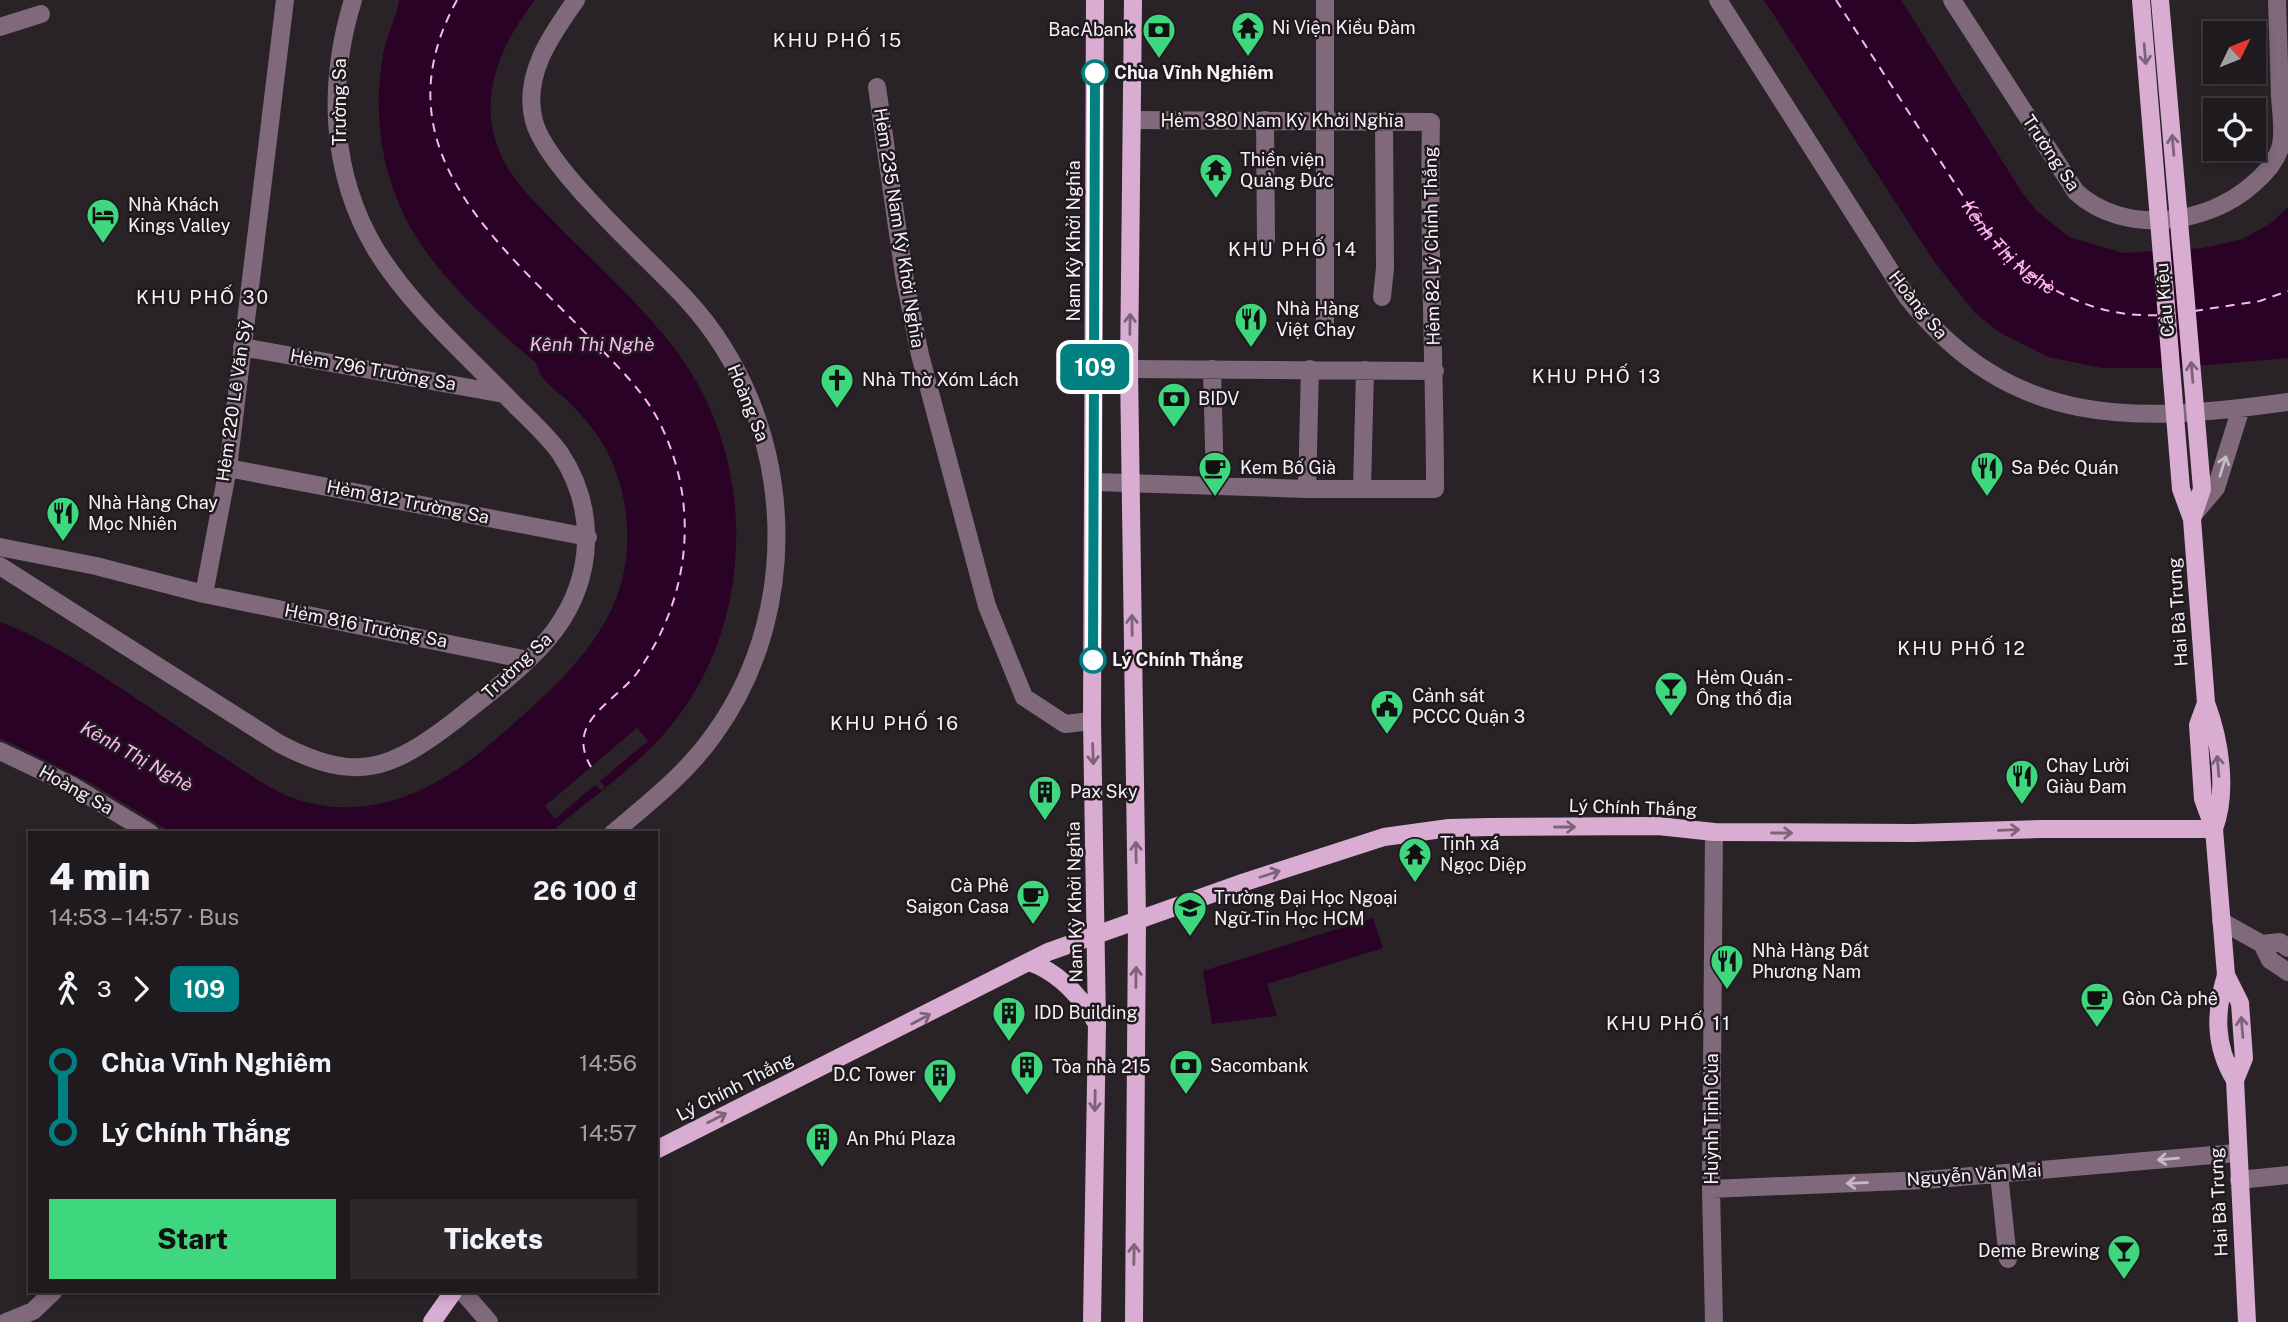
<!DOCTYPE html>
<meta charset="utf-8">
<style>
body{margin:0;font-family:"Public Sans",sans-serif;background:#2c272b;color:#f1f3f6;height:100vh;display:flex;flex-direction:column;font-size:26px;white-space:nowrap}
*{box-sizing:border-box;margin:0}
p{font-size:23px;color:#a1a1a4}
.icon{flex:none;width:38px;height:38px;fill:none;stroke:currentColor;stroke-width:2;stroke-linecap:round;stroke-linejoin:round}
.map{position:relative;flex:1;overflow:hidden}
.sheet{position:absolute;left:28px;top:831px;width:630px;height:462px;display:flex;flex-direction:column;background:#1f1a1e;border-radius:0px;box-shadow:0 4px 10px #0003,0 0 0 2px #3c383c}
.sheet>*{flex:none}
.badge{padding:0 14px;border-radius:10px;font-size:24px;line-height:46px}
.needle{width:46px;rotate:47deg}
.fabs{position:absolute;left:2203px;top:21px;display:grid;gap:14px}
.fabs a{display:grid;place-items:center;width:63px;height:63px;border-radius:0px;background:#1f1a1e;box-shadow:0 4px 10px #0003,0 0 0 2px #3c383c;font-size:35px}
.map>.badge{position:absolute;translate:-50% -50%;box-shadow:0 0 0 4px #fff}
.legs{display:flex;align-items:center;gap:10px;height:77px;padding:0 21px;font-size:23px}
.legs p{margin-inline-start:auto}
.headline{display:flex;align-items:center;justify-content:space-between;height:119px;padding:0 21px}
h1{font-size:38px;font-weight:800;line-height:52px}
.primary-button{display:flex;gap:14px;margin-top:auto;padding:14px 21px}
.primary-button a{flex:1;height:80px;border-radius:0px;background:#3ed77d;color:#111;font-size:28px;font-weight:800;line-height:80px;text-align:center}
.primary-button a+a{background:#2c272b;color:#f1f3f6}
ul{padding:0 21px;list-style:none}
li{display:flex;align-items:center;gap:24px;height:70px;font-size:26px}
li i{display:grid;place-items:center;width:10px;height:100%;margin:0 9px;background:currentColor}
li i::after{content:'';width:18px;height:18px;margin:-9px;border:5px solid;border-radius:50%;background:#1f1a1e}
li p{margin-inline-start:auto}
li:first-child i{background:linear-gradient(#0000 50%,currentColor 0)}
li:last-child i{background:linear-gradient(currentColor 50%,#0000 0)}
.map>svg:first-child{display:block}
.water{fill:#2a0226}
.pier{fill:#292328}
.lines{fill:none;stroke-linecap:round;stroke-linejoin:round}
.ferry{stroke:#fdb5f1;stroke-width:2;stroke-dasharray:9 7;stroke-linecap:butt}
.minor{stroke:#7f697a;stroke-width:18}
.major{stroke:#d9acd1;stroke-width:18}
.oneway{stroke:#7c6378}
.oneway2{stroke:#c6bbc4}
.line-1-casing{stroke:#fff;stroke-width:16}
.line-1{stroke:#008080;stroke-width:10}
.stop-1-dot{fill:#fff;stroke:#008080;stroke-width:3.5}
.labels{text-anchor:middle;stroke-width:5;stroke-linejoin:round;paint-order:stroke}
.poi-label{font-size:18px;fill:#f6f2f5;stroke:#201a1f;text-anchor:start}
.stop-label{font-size:18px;font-weight:bold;fill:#f6f2f5;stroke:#201a1f;text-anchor:start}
.street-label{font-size:18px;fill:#f6f2f5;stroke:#201a1f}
.neighbourhood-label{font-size:19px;letter-spacing:2px;fill:#f6f2f5;stroke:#201a1f}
.water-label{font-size:19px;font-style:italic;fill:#fdb5f1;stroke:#201a1f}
</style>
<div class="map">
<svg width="2288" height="1322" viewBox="0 0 2288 1322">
<rect width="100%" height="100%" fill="#292328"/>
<path class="water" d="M399,0H535C496,50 472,111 509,170C523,192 544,211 562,230C600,268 642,306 675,349C721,410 742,488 735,563C730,623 708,682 669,728C636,768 589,799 550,833H172L91,783L0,738V622C70,648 153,711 217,753C245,771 273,793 305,802C378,821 443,786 496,739C561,682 633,623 627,527C626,501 619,475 607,451C597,432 582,415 567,400C559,393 546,384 541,375C538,371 538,366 535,362C526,354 516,347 507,338C466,300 421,257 399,204C379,158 374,104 383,55C386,36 397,17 399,0Z
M1764,0H1901L2023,194L2037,211L2069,237L2123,253L2203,248L2243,239L2271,223L2288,207V358L2174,368H2102L2048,357L1999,332L1975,313L1935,263Z
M1373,918L1383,948L1267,984L1277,1016L1212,1024L1203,971Z"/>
<path class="pier" d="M637,728L648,741L600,781L605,787L601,790L595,785L555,819L545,806Z"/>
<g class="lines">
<g class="ferry">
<path d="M457,0C374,151 503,246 597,345C623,372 649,397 664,432C700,512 688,602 637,673C623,692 597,706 587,727C580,741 584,755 591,767"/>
<path id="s1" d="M1836,0L1983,227C2026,282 2089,319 2160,315"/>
<path d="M2194,311L2260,301L2288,291"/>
</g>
<path class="minor" d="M576,0C551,35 522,76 534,121C547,170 650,259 688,301C794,417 807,605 715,733C688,772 649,803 613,833
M1718,0L1907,297C2013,430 2133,423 2288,402
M1952,0L2076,192C2124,236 2208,225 2253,184C2265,174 2277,161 2281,145C2284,130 2281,112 2280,97C2279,65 2278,32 2277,0
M0,27L41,14
M877,87L904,275L920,355L987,606L1024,697L1065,724L1092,721
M1133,120L1431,122C1428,244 1435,366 1435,489H1307L1310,369
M1265,120L1266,240
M1382,297L1385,268L1384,121
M1325,322V0
M242,347L504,394
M1129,369L1435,371
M1212,369L1215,484
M228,468L588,537
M1095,482L1307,489
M1362,489L1365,370
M2193,515L2216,488L2241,408
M0,547L96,566L204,594L228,468L285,0
M0,566L280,744C357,784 391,770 457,719C490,692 529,665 555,630C594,577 597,509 560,453C547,435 529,419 513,403C466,354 412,308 376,250C330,173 327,84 353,0
M204,594L528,660
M0,751L71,785L150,833
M1714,832L1711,1189L1714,1322
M2221,921L2262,944L2270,960L2288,972
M2262,944L2280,942L2288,948
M1999,1174L2008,1259
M2239,1180L2288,1175
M1711,1189L1926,1180L2236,1153
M463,1292L489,1322
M6,1322L33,1311L53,1292"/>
<path class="major" d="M1133,0L1129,369L1137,921L1134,1322
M2141,0L2181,489L2192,519L2206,703C2220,740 2228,791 2214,829
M2160,0L2202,489L2192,519
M2206,703L2198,725L2203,799L2214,829L2226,975L2240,1003L2244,1058L2235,1080L2247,1322
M1029,962C1059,972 1081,997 1097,1024
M2226,975C2215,1012 2214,1046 2235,1080
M656,1150L1048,952L1245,882L1384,837L1449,828L1489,827L1658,826L1714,832L1914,833L2041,829H2214
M432,1322L453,1292
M1092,1322L1097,1024L1092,721L1095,0"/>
</g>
<defs><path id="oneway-shaft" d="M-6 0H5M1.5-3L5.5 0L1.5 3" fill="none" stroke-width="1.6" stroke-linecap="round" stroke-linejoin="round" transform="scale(1.75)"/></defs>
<g class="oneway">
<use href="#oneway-shaft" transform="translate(2145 54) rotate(85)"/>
<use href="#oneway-shaft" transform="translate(2173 145) rotate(-95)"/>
<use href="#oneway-shaft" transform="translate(1130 324) rotate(-89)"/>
<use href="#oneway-shaft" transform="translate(2192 372) rotate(-95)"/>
<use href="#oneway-shaft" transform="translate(1132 625) rotate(-91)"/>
<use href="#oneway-shaft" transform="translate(1093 754) rotate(88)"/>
<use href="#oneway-shaft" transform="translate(2218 766) rotate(-95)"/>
<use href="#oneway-shaft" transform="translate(1565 827)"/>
<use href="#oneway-shaft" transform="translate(2009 830) rotate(-2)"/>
<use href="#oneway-shaft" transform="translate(1782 833)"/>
<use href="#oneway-shaft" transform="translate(1136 852) rotate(-91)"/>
<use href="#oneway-shaft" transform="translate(1270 874) rotate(-18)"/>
<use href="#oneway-shaft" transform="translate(1136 977) rotate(-89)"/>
<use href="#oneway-shaft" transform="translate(921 1019) rotate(-28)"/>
<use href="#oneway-shaft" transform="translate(2242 1027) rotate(-95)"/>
<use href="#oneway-shaft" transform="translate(1095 1101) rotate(91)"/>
<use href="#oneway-shaft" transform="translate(717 1118) rotate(-27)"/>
<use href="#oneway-shaft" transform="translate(1134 1254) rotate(-89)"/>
</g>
<g class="oneway2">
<use href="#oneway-shaft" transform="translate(2223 466) rotate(-73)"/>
<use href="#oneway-shaft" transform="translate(2168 1159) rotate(175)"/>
<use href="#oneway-shaft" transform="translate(1857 1183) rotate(178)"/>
</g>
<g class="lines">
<defs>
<path id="line-1" d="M1093,660L1095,73"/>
</defs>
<use href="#line-1" class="line-1-casing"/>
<use href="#line-1" class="line-1"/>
</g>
<defs>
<symbol id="temple-pin" viewBox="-11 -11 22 30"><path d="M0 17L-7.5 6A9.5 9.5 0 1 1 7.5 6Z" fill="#3ed77d" stroke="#201a1f"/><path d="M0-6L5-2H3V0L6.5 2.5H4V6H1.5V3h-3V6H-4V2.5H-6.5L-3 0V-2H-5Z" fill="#111"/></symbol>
<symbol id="bank-pin" viewBox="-11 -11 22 30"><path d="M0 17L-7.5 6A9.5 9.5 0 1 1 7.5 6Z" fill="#3ed77d" stroke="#201a1f"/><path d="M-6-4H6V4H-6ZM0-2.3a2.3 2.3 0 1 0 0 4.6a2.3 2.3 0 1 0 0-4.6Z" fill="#111"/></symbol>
<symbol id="hotel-pin" viewBox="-11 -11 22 30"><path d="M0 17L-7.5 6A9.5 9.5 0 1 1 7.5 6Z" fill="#3ed77d" stroke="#201a1f"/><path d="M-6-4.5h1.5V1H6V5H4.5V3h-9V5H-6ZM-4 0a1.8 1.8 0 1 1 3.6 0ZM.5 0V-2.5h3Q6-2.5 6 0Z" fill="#111"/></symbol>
<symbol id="restaurant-pin" viewBox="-11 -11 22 30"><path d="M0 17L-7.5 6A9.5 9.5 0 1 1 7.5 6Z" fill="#3ed77d" stroke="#201a1f"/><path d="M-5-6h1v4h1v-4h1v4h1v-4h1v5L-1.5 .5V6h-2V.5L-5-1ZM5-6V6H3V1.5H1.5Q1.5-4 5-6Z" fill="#111"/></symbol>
<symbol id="church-pin" viewBox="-11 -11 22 30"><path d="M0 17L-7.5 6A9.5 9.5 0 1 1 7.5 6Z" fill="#3ed77d" stroke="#201a1f"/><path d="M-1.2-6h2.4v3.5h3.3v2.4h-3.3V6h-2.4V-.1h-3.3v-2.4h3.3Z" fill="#111"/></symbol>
<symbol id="cafe-pin" viewBox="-11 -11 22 30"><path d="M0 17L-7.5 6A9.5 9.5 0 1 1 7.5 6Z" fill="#3ed77d" stroke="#201a1f"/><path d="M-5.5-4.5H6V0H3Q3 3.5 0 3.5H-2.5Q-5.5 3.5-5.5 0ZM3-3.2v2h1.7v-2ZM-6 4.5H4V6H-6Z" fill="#111"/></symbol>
<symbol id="bar-pin" viewBox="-11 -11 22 30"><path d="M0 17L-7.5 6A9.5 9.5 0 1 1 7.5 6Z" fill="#3ed77d" stroke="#201a1f"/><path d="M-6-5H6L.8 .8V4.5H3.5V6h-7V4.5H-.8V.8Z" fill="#111"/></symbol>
<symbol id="civic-pin" viewBox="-11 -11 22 30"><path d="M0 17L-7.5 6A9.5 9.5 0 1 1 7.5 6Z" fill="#3ed77d" stroke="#201a1f"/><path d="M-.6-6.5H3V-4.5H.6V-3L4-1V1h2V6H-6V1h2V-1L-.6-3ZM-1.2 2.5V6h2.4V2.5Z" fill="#111"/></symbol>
<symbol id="building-pin" viewBox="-11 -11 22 30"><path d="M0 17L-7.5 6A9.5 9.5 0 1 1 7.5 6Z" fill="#3ed77d" stroke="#201a1f"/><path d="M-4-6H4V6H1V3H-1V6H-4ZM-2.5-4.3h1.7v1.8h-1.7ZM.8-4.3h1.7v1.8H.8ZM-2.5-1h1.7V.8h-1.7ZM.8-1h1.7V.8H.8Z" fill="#111"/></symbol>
<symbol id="university-pin" viewBox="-11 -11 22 30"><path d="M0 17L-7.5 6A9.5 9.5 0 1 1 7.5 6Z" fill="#3ed77d" stroke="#201a1f"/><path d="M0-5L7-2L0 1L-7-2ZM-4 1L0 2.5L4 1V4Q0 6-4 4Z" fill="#111"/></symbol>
</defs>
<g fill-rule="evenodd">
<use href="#temple-pin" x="1229" y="9" width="38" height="52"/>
<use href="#bank-pin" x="1140" y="11" width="38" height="52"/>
<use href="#temple-pin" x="1197" y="151" width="38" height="52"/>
<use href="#hotel-pin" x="84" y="196" width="38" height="52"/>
<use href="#restaurant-pin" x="1232" y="300" width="38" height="52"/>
<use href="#church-pin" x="818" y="361" width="38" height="52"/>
<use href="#bank-pin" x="1155" y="380" width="38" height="52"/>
<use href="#cafe-pin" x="1196" y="449" width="38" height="52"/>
<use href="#restaurant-pin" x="1968" y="449" width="38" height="52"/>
<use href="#restaurant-pin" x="44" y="494" width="38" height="52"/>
<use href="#bar-pin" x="1652" y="669" width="38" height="52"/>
<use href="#civic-pin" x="1368" y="687" width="38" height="52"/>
<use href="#restaurant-pin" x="2003" y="757" width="38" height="52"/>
<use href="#building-pin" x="1026" y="773" width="38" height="52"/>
<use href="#temple-pin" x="1396" y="835" width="38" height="52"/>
<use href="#cafe-pin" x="1014" y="877" width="38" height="52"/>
<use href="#university-pin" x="1171" y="889" width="38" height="52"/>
<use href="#restaurant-pin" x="1708" y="942" width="38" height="52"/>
<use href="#cafe-pin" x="2078" y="980" width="38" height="52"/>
<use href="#building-pin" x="990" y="994" width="38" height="52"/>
<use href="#bank-pin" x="1167" y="1047" width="38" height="52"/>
<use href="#building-pin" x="1008" y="1048" width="38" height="52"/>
<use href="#building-pin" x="921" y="1056" width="38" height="52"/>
<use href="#building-pin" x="803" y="1120" width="38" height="52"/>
<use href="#bar-pin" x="2105" y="1232" width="38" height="52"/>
</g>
<g class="stop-1-dot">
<circle cx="1095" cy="73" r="12"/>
<circle cx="1093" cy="660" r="12"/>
</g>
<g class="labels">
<g class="poi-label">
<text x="1272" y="34">Ni Viện Kiều Đàm</text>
<text x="1134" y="36" text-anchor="end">BacAbank</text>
<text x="1240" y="166">Thiền viện<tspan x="1240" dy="21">Quảng Đức</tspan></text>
<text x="128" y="211">Nhà Khách<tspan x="128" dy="21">Kings Valley</tspan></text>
<text x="1276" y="315">Nhà Hàng<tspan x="1276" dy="21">Việt Chay</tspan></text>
<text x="862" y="386">Nhà Thờ Xóm Lách</text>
<text x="1198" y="405">BIDV</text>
<text x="1240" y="474">Kem Bố Già</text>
<text x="2011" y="474">Sa Đéc Quán</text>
<text x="88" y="509">Nhà Hàng Chay<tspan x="88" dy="21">Mọc Nhiên</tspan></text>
<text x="1696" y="684">Hẻm Quán -<tspan x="1696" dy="21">Ông thổ địa</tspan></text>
<text x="1412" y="702">Cảnh sát<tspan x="1412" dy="21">PCCC Quận 3</tspan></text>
<text x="2046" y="772">Chay Lười<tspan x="2046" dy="21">Giàu Đam</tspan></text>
<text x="1070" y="798">Pax Sky</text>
<text x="1440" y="850">Tịnh xá<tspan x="1440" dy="21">Ngọc Diệp</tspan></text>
<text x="1009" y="892" text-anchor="end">Cà Phê<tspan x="1009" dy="21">Saigon Casa</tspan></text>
<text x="1214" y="904">Trường Đại Học Ngoại<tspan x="1214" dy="21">Ngữ-Tin Học HCM</tspan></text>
<text x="1752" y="957">Nhà Hàng Đất<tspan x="1752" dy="21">Phương Nam</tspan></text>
<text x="2122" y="1005">Gòn Cà phê</text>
<text x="1034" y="1019">IDD Building</text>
<text x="1210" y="1072">Sacombank</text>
<text x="1052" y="1073">Tòa nhà 215</text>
<text x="916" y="1081" text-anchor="end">D.C Tower</text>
<text x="846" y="1145">An Phú Plaza</text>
<text x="2100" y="1257" text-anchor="end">Deme Brewing</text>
</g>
<g class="stop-label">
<text x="1114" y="79">Chùa Vĩnh Nghiêm</text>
<text x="1112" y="666">Lý Chính Thắng</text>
</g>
<g class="street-label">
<text transform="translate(340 102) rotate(-90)" y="6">Trường Sa</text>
<text x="1282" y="127">Hẻm 380 Nam Kỳ Khởi Nghĩa</text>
<text transform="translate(2051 153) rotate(56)" y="6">Trường Sa</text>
<text transform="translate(899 228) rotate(81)" y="6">Hẻm 235 Nam Kỳ Khởi Nghĩa</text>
<text transform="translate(1074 241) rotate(-90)" y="6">Nam Kỳ Khởi Nghĩa</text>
<text transform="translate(1432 246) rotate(-91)" y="6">Hẻm 82 Lý Chính Thắng</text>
<text transform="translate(2165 300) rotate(-95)" y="6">Cầu Kiệu</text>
<text transform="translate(1918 305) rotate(51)" y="6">Hoàng Sa</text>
<text transform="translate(373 370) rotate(10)" y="6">Hẻm 796 Trường Sa</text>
<text transform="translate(234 401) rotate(-82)" y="6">Hẻm 220 Lê Văn Sỹ</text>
<text transform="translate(748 403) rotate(68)" y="6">Hoàng Sa</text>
<text transform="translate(408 502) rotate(11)" y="6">Hẻm 812 Trường Sa</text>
<text transform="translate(2178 612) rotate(-94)" y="6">Hai Bà Trưng</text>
<text transform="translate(366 626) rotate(11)" y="6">Hẻm 816 Trường Sa</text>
<text transform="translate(517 666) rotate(-43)" y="6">Trường Sa</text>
<text transform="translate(76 790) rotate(29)" y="6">Hoàng Sa</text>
<text transform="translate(1633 808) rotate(2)" y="6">Lý Chính Thắng</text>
<text transform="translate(1075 902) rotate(-91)" y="6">Nam Kỳ Khởi Nghĩa</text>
<text transform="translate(735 1087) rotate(-27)" y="6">Lý Chính Thắng</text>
<text transform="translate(1712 1119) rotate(-90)" y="6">Huỳnh Tịnh Của</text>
<text transform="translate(1974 1175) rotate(-4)" y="6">Nguyễn Văn Mai</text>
<text transform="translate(2219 1202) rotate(-93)" y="6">Hai Bà Trưng</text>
</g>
<g class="neighbourhood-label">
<text x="838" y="47">KHU PHỐ 15</text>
<text x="1293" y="256">KHU PHỐ 14</text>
<text x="203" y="304">KHU PHỐ 30</text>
<text x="1597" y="383">KHU PHỐ 13</text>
<text x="1962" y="655">KHU PHỐ 12</text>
<text x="895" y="730">KHU PHỐ 16</text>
<text x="1669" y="1030">KHU PHỐ 11</text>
</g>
<g class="water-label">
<text dy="7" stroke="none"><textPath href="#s1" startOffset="303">Kênh Thị Nghè</textPath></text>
<text x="592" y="351">Kênh Thị Nghè</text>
<text transform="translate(137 756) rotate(29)" y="7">Kênh Thị Nghè</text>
</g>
</g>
</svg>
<div class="fabs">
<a><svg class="needle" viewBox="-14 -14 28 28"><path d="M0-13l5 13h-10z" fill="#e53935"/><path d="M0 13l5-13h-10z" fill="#a1a1a4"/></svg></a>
<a><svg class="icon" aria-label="locate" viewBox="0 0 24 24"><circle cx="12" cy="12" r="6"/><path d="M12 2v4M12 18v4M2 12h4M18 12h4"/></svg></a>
</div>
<b class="badge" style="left:1095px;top:367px;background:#008080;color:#fff">109</b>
<section class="sheet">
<div class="headline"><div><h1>4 min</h1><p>14:53 – 14:57 · Bus</p></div><b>26 100 ₫</b></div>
<div class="legs"><svg class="icon" aria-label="walk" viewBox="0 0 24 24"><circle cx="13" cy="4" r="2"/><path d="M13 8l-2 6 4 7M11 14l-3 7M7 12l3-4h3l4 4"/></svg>3<svg class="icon" aria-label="forward" viewBox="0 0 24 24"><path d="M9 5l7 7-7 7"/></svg><b class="badge" style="background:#008080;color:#fff">109</b></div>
<ul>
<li><i style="color:#008080"></i><b>Chùa Vĩnh Nghiêm</b><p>14:56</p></li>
<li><i style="color:#008080"></i><b>Lý Chính Thắng</b><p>14:57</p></li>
</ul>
<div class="primary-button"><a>Start</a><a>Tickets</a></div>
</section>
</div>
